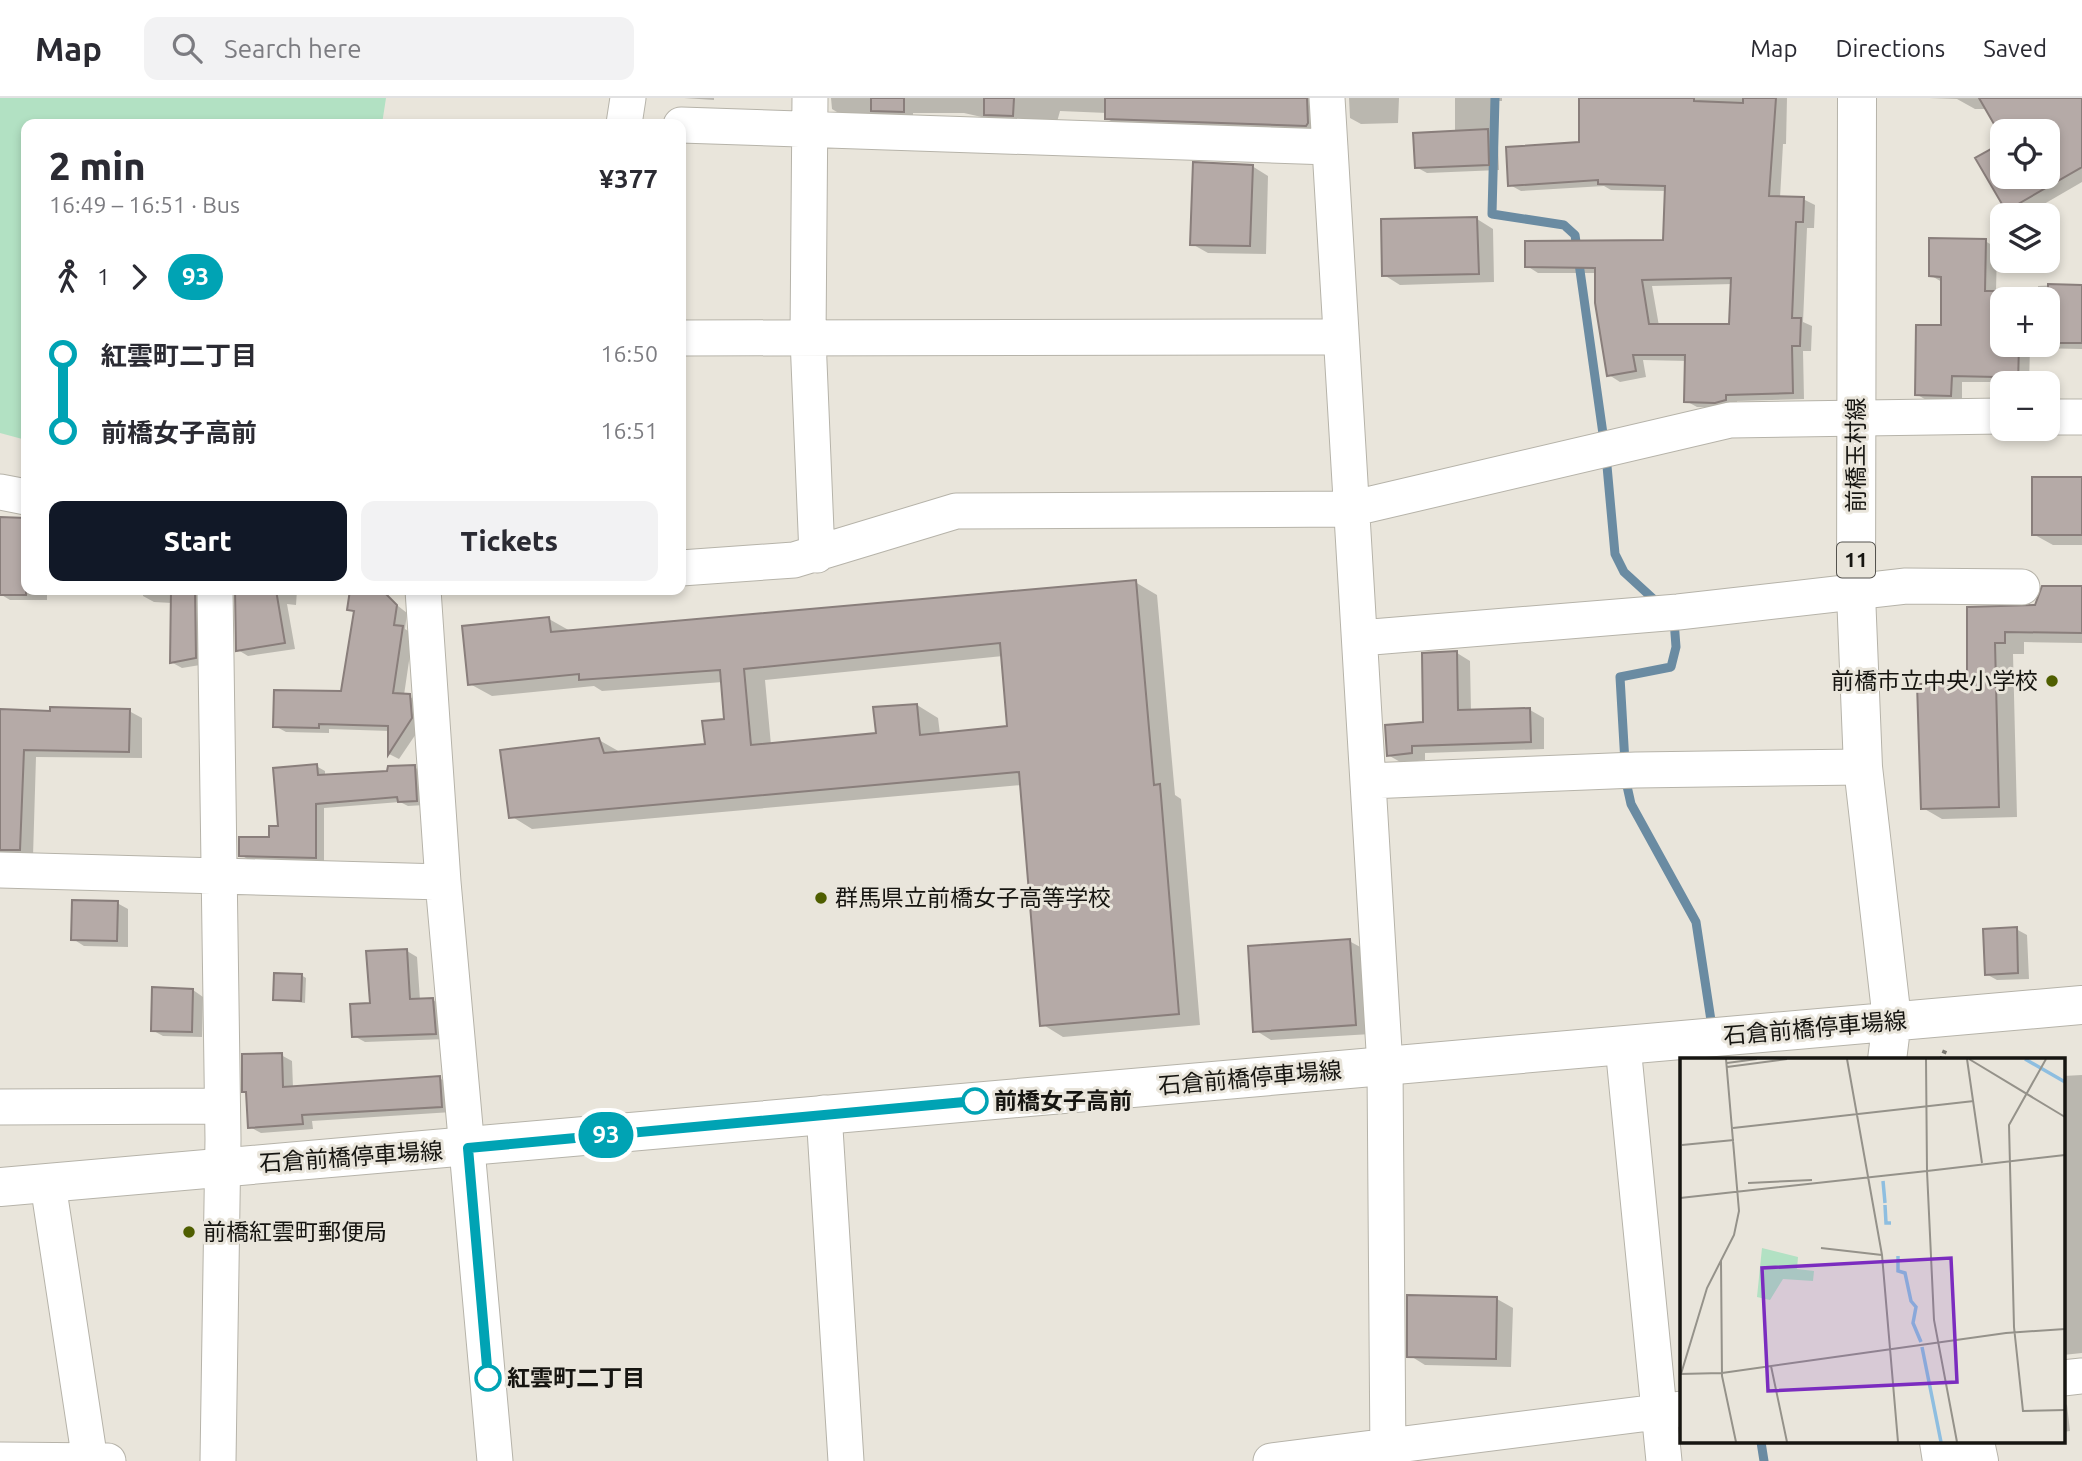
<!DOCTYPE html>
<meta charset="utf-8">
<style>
body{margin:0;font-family:Ubuntu,"Noto Sans JP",sans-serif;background:#f2f2f3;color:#2b2b33;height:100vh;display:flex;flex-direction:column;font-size:26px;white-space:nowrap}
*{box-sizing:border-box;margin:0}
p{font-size:23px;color:#7c7c81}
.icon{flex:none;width:38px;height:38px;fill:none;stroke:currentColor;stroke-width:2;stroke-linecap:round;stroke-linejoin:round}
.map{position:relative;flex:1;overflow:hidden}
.side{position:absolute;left:21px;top:21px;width:665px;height:476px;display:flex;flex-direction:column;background:#fff;border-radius:14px;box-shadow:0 4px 10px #0003}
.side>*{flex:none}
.badge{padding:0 14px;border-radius:23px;font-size:24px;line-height:46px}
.buttons{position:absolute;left:1990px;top:21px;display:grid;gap:14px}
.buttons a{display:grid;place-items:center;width:70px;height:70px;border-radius:14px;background:#fff;box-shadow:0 4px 10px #0003;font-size:35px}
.map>.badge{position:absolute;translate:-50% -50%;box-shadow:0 0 0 4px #fff}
.legs{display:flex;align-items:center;gap:10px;height:77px;padding:0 28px;font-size:23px}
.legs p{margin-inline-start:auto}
.headline{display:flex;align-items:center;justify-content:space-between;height:119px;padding:0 28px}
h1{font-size:38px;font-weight:800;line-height:52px}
.cta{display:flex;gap:14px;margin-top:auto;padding:14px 28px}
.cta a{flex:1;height:80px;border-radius:14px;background:#111827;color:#fff;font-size:28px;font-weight:800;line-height:80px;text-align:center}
.cta a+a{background:#f2f2f3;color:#2b2b33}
ul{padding:0 28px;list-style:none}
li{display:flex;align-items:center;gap:24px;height:77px;font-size:26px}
li i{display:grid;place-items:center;width:10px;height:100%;margin:0 9px;background:currentColor}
li i::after{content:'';width:18px;height:18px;margin:-9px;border:5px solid;border-radius:50%;background:#fff}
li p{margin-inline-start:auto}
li:first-child i{background:linear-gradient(#0000 50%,currentColor 0)}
li:last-child i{background:linear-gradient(currentColor 50%,#0000 0)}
header{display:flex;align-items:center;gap:42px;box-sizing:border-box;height:98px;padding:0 35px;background:#fff;border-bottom:2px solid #e1e1e2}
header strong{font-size:33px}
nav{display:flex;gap:38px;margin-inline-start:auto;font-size:24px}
.search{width:490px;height:63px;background:#f2f2f3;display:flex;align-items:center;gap:18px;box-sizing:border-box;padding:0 24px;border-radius:14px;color:#7c7c81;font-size:26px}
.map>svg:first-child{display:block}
.green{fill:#b2e1c3}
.shadow{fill:#0003;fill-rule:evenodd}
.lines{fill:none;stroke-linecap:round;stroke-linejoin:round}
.stream{stroke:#6a8ba2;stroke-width:9}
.building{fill:#b5aaa7;stroke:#897e7b;stroke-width:2;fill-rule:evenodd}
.minor-casing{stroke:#b6b3a9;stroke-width:37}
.major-casing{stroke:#b6b3a9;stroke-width:40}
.path{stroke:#7a7771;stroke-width:4.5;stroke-dasharray:3.5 3.5;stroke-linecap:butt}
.minor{stroke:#fff;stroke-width:35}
.major{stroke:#fff;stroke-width:38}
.line-1-casing{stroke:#fff;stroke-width:16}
.line-1{stroke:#00a3b4;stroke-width:10}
.poi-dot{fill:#4f5e00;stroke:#e9e5db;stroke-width:2.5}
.stop-1-dot{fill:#fff;stroke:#00a3b4;stroke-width:3.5}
.labels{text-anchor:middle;stroke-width:6;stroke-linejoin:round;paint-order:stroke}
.shield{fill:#e9e5db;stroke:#55534e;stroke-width:2}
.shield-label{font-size:21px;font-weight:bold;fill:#161511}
.street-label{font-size:23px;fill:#161511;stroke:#e9e5db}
.poi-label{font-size:23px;fill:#161511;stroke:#e9e5db;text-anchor:start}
.stop-label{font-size:23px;font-weight:bold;fill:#161511;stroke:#e9e5db;text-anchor:start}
.inset-river{fill:none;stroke:#8ebee0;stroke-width:3.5}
.inset-road{fill:none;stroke:#95928a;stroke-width:2}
.view{fill:#7b2cbf;fill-opacity:0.15;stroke:#7b2cbf;stroke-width:3.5}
.inset-edge{fill:none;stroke:#161511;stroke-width:3.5}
</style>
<header>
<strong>Map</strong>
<div class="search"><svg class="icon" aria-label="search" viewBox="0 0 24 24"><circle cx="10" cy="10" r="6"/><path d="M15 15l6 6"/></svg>Search here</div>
<nav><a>Map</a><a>Directions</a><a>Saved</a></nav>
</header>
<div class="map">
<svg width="2082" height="1363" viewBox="0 0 2082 1363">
<rect width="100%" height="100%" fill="#e9e5db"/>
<path class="green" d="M0,0H386L382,26H26V342L0,335Z"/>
<path class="shadow" d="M684,0H714V2Z
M831,0H1311L1318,31L1116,26L1106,20L1107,15L1060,13L1057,24L995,22L964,15H913V19L842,17L832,11Z
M1349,0H1399L1398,25L1361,26L1350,20Z
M1455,0H1502V3H1496L1499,72L1427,75L1416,69L1455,34Z
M1581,0H1787L1786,46H1783L1780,100L1803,101L1815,107L1814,130H1807L1803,224L1812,228L1811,253H1803L1804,301L1737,303V308L1728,310L1697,309L1686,303L1687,263L1643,262L1646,279L1620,284L1609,277L1596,175H1538L1527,168L1664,144L1666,93L1611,92L1604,88L1521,93L1510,87L1581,46ZM1733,186L1731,228H1659L1652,188Z
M1929,0H2082V84L2025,117H2016L2007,112L1978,61L2002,47V79H2048V33H2002V37L1987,11H1975L1957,1Z
M1252,68L1268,78L1266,156L1208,155L1192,146Z
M1477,121L1493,131L1494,184L1400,187L1384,177Z
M1985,143L1997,150L1996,194L2038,195V188L2082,186V251L2030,250L2029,285H2002V300L1997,297V284H1962V303H1928L1916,296L1943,229L1942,184L1930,177ZM2002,201H2048V247H2002Z
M2082,381V447H2053L2033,436Z
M0,420L26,422V492H47V502H10L0,496Z
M1135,484L1157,497L1175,697L1181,701L1200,927L1063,939L1042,926L1022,687L532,731L511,718L599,642L620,654L706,648L726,622L723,584L602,593L594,588L492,598L470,586L549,521L572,534ZM1003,558L1009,629L940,636L938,620L917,607L878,636L771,647L765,582Z
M2082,490V545L2024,544V556H2013L2017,719L1942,721L1923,710L1969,587V510L2037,508Z
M143,492H207L206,566L182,570L171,564L172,505L154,504L143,498Z
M237,492H297L296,507L287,506L295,551L248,558L238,552Z
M352,492L384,497L407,515L405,531L413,536L404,597L420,603L422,627L399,661L389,656L390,633L329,631V635L286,634L275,628L343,595L355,515L349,511Z
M1457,555L1470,563L1471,614L1530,612L1544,620V651L1425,655V662L1402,665L1388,657L1425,626Z
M0,613H129L142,620V660L36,659L33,759L0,761Z
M316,668L325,673V678L389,674L414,669L423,674L425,707L408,708L400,704L324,710V764L249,762L241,757L271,741Z
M117,805L128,811V849L84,848L73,841Z
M2016,831L2027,837L2029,881L1997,882L1986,876Z
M1349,843L1366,852L1371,936L1271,942L1255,932Z
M407,853L417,859L420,902H433L443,908L446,941L365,944L354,938Z
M301,877L306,880L305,905L275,901Z
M193,892L203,899L202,939L163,938L152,932Z
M281,957L292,963L293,990L439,980L450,986L452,1014L312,1023L313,1031L261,1035L250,1029L247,995L244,993Z
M2082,977V1255L2063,1257V978Z
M1497,1201L1513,1210L1511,1269L1425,1267L1409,1257Z
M2063,1304L2067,1307L2070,1333L2063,1334Z"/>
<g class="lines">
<path class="stream" d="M1495,0L1492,116L1564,127L1575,137L1604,343
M1606,357L1615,456L1624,474L1660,507
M1625,665L1620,579L1671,569L1676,549L1674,522
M1625,679L1631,706L1696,824L1712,929
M1761,1344L1764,1363"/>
</g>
<path class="building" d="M871,0H904V14L871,13Z
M984,0H1014L1013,18L984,17Z
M1105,0H1307L1308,25L1306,28L1105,21Z
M1579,0H1694V3L1743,5V0H1776L1769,98L1804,99L1803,124H1796L1792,220H1801L1800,248H1792L1793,295L1726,297V302L1715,305L1684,304L1685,257H1633L1636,273L1607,278L1595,205V170L1525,169V143L1663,142L1665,88L1598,86V82L1508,88L1506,49L1579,44ZM1731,180L1729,226H1649L1642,182Z
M1979,0H2082V69L2006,113L1975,60L2002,45V79H2048V33H1998Z
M1488,31L1489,67L1415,70L1413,35Z
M1193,64L1253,67L1250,148L1190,147Z
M1477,119L1479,176L1382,178L1381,121Z
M1929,140L1986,141L1985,193H2002V247H2019L2018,285H1996V279L1952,278L1951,298L1915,297L1916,227H1941V179L1929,178Z
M2048,186L2082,187V245H2048Z
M2032,379H2082V437H2032Z
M0,419L26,420V497H0Z
M1136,482L1154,687L1160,686L1179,916L1040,928L1019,674L509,720L500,652L599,640L604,655L705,646L702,623L724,621L720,572L579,582V576L468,587L462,528L549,519L551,534ZM1000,545L1007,628L920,637L917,606L873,609L876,635L751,647L744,571Z
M2042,488H2082V535L2005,534V545H1995L1999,709L1921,711L1917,586L1967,585V509L2035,507Z
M171,492H195L196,560L170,565Z
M235,492H276L285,545L236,553Z
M350,492L385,495L397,507L394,527L403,528L393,595L410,596L412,620L388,657V628L319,626V630L273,629L274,592L341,593L354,513L347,512Z
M1457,553L1458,612L1530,610L1531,644L1412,648V655L1387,658L1385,627L1423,624L1422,555Z
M50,609L130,611L129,654L24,652L20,752H0V611L50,613Z
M317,666L318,677L387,673L388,668L415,667L417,703L398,704L397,699L316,706V760L239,758V739H269V728H278L273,670Z
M72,802L118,803L117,843L71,842Z
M2017,829L2018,875L1985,877L1983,831Z
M1350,841L1356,927L1253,934L1248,848Z
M407,851L410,901L433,900L436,936L352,939L350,906L370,905L366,853Z
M274,875L302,876L301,903L273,902Z
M152,889L193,891L192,934L151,933Z
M282,955L283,989L440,978L442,1009L302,1017L303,1026L248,1030L246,994H242V956Z
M1407,1197L1497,1199L1496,1261L1407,1259Z"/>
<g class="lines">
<defs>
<path id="minor" d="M810,0L808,240L817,457
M1327,0L1385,969L1388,1363
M624,26L628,0
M681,27L1330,49
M681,240L1340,239
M2048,319H2082
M0,394L26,399
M681,470L794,462L956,413L1350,411L1730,322L2002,318
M215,492L223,1041L218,1363
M423,492L443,784L495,1363
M1360,540L1678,514L1906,488L2022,489
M1368,683L1636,672L1863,669
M0,772L443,784
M1623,948L1664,1363
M0,1009L222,1008
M824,1015L846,1363
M48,1086L90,1363
M2063,1280L2082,1278
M0,1362L108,1363
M1271,1363L1681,1311"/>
<path id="major" d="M1857,0L1856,496L1863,669L1892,922L1887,962
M0,1089L2082,907
M1939,1344L1942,1363
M1975,1344L1979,1363"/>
</defs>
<use href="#minor" class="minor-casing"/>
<use href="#major" class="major-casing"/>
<path class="path" d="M1941,962L1946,950"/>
<use href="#minor" class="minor"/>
<use href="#major" class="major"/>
</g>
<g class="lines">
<defs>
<path id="line-1" d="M488,1280L468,1050L975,1003"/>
</defs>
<use href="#line-1" class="line-1-casing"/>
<use href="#line-1" class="line-1"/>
</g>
<g class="poi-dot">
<circle cx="2052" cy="583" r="7"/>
<circle cx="821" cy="800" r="7"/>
<circle cx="189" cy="1134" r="7"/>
</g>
<g class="stop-1-dot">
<circle cx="975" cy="1003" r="12"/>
<circle cx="488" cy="1280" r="12"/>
</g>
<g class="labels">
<rect class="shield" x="1837" y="444.5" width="38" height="35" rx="5"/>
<g class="shield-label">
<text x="1856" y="469">11</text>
</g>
<g class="street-label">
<text transform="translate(1856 357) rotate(-90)" y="8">前橋玉村線</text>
<text transform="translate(1815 930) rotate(-5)" y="8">石倉前橋停車場線</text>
<text transform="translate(1250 980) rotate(-5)" y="8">石倉前橋停車場線</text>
<text transform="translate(351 1059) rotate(-4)" y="8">石倉前橋停車場線</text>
</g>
<g class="poi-label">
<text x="2038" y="591" text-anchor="end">前橋市立中央小学校</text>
<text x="835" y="808">群馬県立前橋女子高等学校</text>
<text x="203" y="1142">前橋紅雲町郵便局</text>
</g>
<g class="stop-label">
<text x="994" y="1011">前橋女子高前</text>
<text x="507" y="1288">紅雲町二丁目</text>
</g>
</g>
<g transform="translate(1680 960)">
<rect width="385" height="385" fill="#e9e5db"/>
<path d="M82,190L118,199L117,211L134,213L133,223L103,221L90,242L77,239Z" fill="#b2e1c3"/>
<path class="inset-river" d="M345,1L385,24M203,123L205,145M205,147L206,165H211M218,198V213L225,215L231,243L236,249L233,265L241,284M242,289L261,384"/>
<path class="inset-road" d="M167,1L202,197L218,384M246,1L247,113M287,1L302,105M289,1L385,59M366,1L329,67L334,269L343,353L385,352M47,5L77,1M47,9L107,1M53,70L294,43M2,87L54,82M247,113L385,97M247,113L254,262L277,384M68,125L132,122M0,140L247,113M141,190L202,197M41,202L42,318L56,384M91,308L107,384M0,316L42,315L326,275L385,271M1,316L27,230L54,177L59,153L46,1"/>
<path class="view" d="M271,200L277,324L88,333L82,210Z"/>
<rect width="385" height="385" class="inset-edge"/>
</g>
</svg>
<div class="buttons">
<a><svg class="icon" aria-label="locate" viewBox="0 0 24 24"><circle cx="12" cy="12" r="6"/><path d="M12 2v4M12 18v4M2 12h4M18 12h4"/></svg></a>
<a><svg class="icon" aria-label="layers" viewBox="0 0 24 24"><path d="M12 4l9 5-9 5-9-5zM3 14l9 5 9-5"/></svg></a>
<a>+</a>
<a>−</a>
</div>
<b class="badge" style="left:606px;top:1037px;background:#00a3b4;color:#fff">93</b>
<section class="side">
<div class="headline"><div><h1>2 min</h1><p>16:49 – 16:51 · Bus</p></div><b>¥377</b></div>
<div class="legs"><svg class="icon" aria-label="walk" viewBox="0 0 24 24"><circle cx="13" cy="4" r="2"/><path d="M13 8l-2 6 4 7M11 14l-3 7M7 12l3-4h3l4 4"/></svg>1<svg class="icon" aria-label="forward" viewBox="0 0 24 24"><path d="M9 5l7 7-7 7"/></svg><b class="badge" style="background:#00a3b4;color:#fff">93</b></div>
<ul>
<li><i style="color:#00a3b4"></i><b>紅雲町二丁目</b><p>16:50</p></li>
<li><i style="color:#00a3b4"></i><b>前橋女子高前</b><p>16:51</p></li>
</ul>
<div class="cta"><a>Start</a><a>Tickets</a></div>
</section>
</div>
